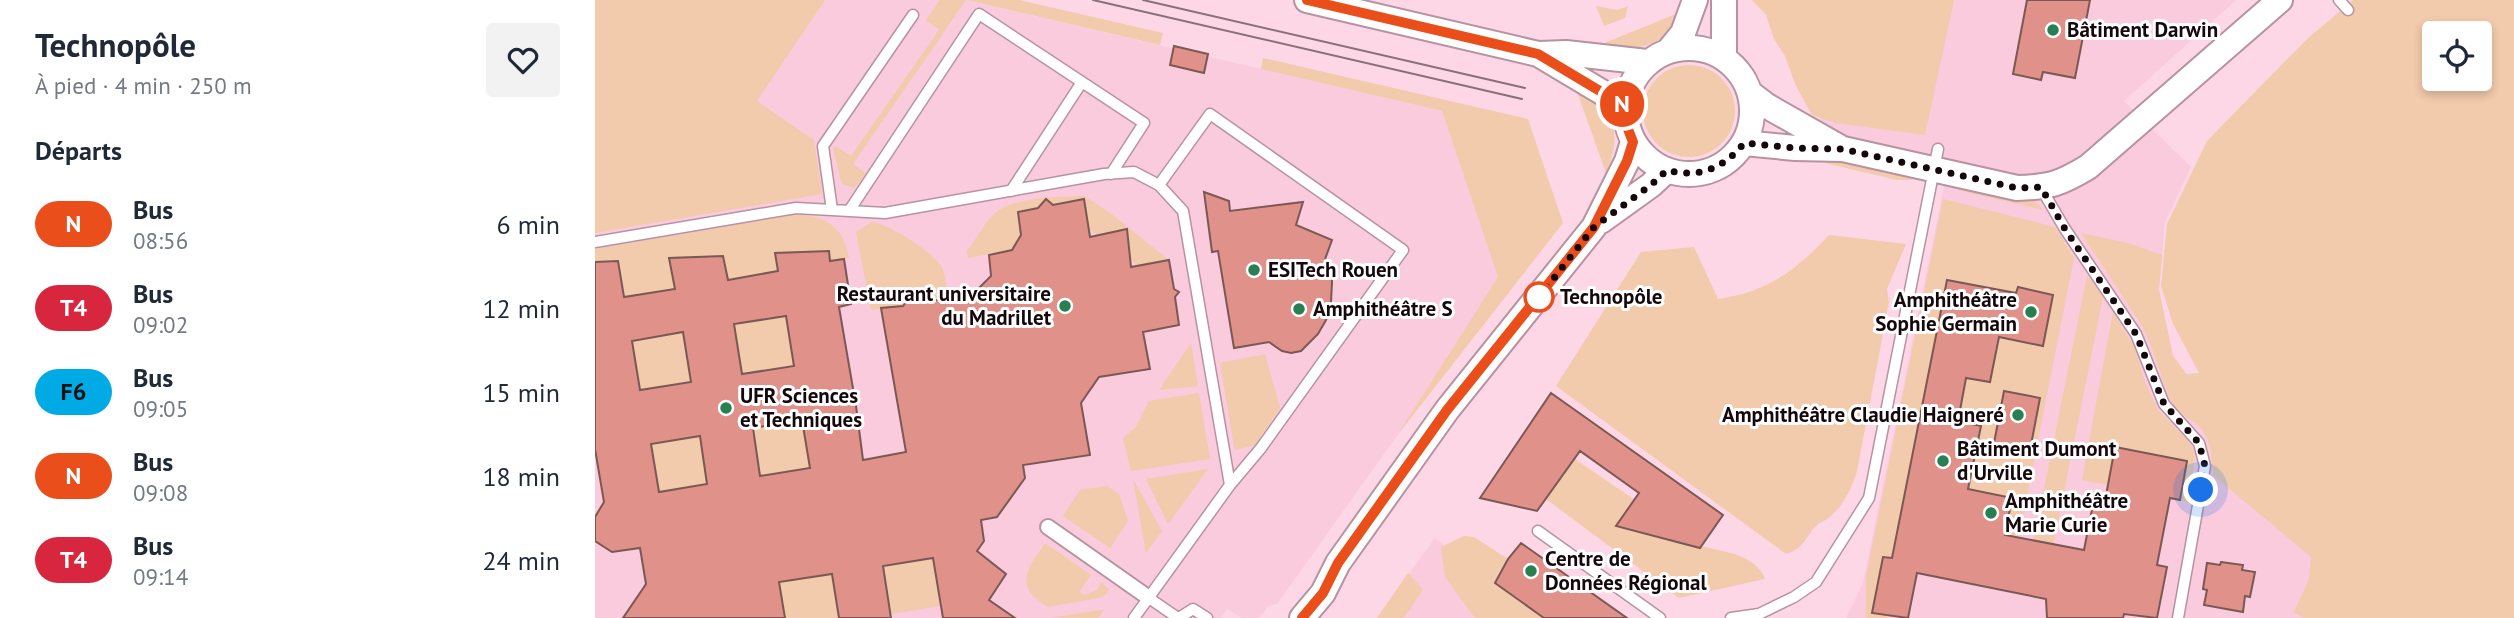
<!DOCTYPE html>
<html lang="fr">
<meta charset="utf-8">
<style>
body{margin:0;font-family:"PT Sans",sans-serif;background:#f2f2f3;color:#1f2937;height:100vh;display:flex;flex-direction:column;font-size:26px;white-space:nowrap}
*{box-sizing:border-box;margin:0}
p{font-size:23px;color:#747a83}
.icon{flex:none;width:38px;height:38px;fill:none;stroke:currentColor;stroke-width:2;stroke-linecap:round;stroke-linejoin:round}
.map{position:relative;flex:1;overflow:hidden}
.side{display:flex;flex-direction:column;background:#fff;width:595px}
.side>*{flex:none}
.badge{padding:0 14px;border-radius:23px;font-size:24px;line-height:46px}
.controls{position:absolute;left:1827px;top:21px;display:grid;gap:14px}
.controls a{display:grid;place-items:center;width:70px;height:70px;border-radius:7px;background:#fff;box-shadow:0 4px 10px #0003;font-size:35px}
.you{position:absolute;width:35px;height:35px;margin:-18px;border:5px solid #fff;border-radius:50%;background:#1a73e8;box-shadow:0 0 0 10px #1a73e833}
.map>.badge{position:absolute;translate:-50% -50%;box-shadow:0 0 0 4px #fff}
h2{padding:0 35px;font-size:26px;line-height:63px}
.round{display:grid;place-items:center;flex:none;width:74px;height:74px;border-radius:7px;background:#f2f2f3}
.overview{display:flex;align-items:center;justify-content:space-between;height:119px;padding:0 35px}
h1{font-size:33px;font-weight:600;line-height:52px}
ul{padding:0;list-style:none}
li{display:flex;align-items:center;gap:21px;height:84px;padding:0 35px}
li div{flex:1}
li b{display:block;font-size:26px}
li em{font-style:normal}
li .badge{min-width:77px;font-weight:700;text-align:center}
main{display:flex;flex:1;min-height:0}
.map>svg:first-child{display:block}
.built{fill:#facadd}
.green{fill:#f2caac;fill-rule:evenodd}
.building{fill:#e0928a;stroke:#7b5854;stroke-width:2;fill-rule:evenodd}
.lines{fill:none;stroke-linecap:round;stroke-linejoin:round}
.service-casing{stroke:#b792a1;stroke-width:13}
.pedestrian-casing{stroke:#b792a1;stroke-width:18}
.tertiary-casing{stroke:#b792a1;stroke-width:28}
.service{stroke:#fff;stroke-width:10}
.pedestrian{stroke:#fff;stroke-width:14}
.tertiary{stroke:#fff;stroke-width:24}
.tram{stroke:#896f79;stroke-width:2}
.line-casing{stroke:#fff;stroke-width:16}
.line{stroke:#e94e1b;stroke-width:10}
.walk{stroke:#14080d;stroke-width:7;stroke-dasharray:0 12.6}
.poi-dot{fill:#277f53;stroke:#fff;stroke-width:2.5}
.stop-dot{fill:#fff;stroke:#e94e1b;stroke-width:3.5}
.labels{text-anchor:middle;stroke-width:6;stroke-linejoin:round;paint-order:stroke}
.poi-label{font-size:21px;font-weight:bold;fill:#14080d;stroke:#fff;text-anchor:start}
.stop-label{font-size:21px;font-weight:bold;fill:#14080d;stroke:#fff;text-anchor:start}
</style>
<main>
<section class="side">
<div class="overview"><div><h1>Technopôle</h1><p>À pied · 4 min · 250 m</p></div><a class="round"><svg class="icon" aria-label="heart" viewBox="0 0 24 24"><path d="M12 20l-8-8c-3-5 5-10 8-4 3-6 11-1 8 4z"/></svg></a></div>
<h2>Départs</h2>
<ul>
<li><span class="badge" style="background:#e94e1b;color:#fff">N</span><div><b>Bus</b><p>08:56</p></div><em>6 min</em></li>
<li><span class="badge" style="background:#d7263d;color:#fff">T4</span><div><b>Bus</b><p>09:02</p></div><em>12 min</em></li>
<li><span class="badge" style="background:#00abe5;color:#111">F6</span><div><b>Bus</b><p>09:05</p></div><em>15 min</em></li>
<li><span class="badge" style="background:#e94e1b;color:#fff">N</span><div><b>Bus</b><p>09:08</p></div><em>18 min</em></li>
<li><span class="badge" style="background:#d7263d;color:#fff">T4</span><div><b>Bus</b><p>09:14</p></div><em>24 min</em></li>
</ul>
</section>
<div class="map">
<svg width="1919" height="618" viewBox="0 0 1919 618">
<rect width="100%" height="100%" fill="#fed7e6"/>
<path class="built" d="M0,0H370L847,111L903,277L801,437L682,604L673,606L664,618H647L632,609L626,618H0Z
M1177,0H1641L1529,101L1596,167L1570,222L1564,290L1578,356L1780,618H1251L1268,583L1351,177L1217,141L1231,97Z
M840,538L937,618H782Z"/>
<path class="green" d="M0,0H230L162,101L219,140L227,194L0,233Z
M345,0H424L568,33L565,45L371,0L258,164L271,174L259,188L247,184L238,149L240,146L256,156L344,30L331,20Z
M1157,0H1359L1330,135L1241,123L1217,115L1201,86L1190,56L1179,39L1171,15Z
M1758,0H1919V618H1709L1699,612L1714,579L1716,557L1618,475C1617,462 1617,444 1609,433C1602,420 1582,416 1575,399C1565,375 1559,348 1546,324L1486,233L1533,243L1567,255L1564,290L1578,356L1591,374L1604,373L1578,324L1566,286L1572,224L1612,141L1711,40ZM1839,33H1885V79H1839Z
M1001,6L1022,10L1033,6L1030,18L1009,26Z
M1086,12C1070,54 1035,48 997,48Z
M668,58L933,119L968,223L801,437L903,277L847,111L666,69Z
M1048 111a46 46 0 1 1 92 0a46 46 0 1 1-92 0Z
M980,86C1016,111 1030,128 1011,173Z
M1229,158L1304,173L1318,180H1302L1230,163Z
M1363,184L1437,198L1449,210L1362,190Z
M489,196L515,213L574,260L543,266L535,259L532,230L502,235L494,229L489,199L458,205L451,200L443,208L423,212L426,235L417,250L373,258L372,251C381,240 388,225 398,215C418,196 464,197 489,196Z
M1348,199L1460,227L1479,258L1418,566L1330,564L1292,618H1271V576Z
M203,214C234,218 248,227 254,258L235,261L234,252L180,253L183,271L133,280L128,256L75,258L80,289L29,297L23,261L0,262V249Z
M276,222C292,223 337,251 346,266C351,275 351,288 353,298L325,303L315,297L308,306L276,310L261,232Z
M1234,235L1311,244L1292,289L1294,302L1262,471C1257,487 1250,503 1237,515C1233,519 1228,521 1223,524C1209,537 1211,548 1191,554L961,386L1046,252L1099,247L1123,299C1173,292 1200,271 1234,235Z
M1492,276L1508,297L1452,577L1432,573Z
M1518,312L1540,349L1550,382L1563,410L1596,444L1600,455L1594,502L1585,500L1591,461L1520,447L1513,485L1487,480Z
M191,316L199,366L147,374L139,324Z
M88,332L96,382L45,390L37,341Z
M596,343L603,386L564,390Z
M670,354L685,408L660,445L641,450L639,447L625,363Z
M604,393L615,459L536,471L528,438L541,427L554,401Z
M207,420L215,468L166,476L158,428Z
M105,436L113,484L64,492L56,444Z
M980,459L1040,500L1022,526L1140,554C1152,559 1165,565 1170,579L1084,598L951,499Z
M613,469L573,524L551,479Z
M538,479L567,531L551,553Z
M512,486L524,494L533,521L515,548L468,516L485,490Z
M869,536L879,537L913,559L900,583L949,618H880L850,577L846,547Z
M450,543L496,575L484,592L490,595L502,590L506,582L514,589L508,597L453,607C418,586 432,570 450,543Z
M338,558L346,606L295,614L288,566Z
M813,573L828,590L809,618H782Z
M237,574L244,618H190L184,582Z
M510,609L503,618H455Z"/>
<path class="building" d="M1432,0H1495L1480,78L1448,72L1446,80L1418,74Z
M579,46L613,54L609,73L575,65Z
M609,192L634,201L635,211L708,202L701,225L737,240L729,262L736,273L737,282L736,302L731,320L723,334L706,351L696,353L687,351L674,342L639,348L623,251L617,252Z
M451,199L458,205L489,199L495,237L532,229L536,267L574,260L579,289L584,292L580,297L584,325L548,332L555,369L504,377L486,403L495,455L428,465L430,478L402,517L386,520L389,541L382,551L411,574L394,600L420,618H348L338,558L288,566L296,618H244L237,574L184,582L190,618H28L51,584L45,548L17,552L0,541V517L9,502L0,449V262L23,261L29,297L80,289L74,258L128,256L133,280L183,271L180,253L234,251L235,261L249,259L256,304L244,307L261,406L268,460L311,452L286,308L308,306L315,297L325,303L378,294L396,276L394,255L417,250L426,235L423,212L443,208ZM191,316L199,366L147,374L139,324ZM88,332L96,382L45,390L37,341ZM207,420L215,468L165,476L158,428ZM105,436L112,484L64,492L56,444Z
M1352,280L1421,293L1423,287L1458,295L1448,346L1404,337L1395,382L1371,378L1363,421L1386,426L1373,489L1417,498L1410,535L1489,550L1499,499L1510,501L1520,447L1592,461L1585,500L1575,498L1562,565L1572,567L1562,618L1529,614L1528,618H1452L1451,599L1322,573L1313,618L1277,613L1288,557L1297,558Z
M1409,391L1445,398L1435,450L1399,443Z
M956,393L1128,515L1105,548L1021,526L1044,493L985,451L942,511L885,498Z
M926,543L1032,618H949L900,583L913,559Z
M1626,562L1648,565L1647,570L1660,572L1655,597L1650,596L1648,612L1609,605L1612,590L1608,589L1612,563L1625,565Z"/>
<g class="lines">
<defs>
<path id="service" d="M1744,0L1753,10
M564,185L615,114L808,250L666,448L635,485
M1446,188L1470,229L1541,334L1569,404L1604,443L1610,466L1583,618
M416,191L487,82
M237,210L228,146L318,15
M254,211L384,14L549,123L516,174
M0,242L201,208L290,213L509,174L539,172L564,185L588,211L635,485L539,618
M943,531L1065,618
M554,598L583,618
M584,618L598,609L612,618
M1136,618L1164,614L1199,597L1221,582L1274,498L1343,149"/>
<path id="pedestrian" d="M453,527L554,598"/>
<path id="tertiary" d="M712,0L943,54L971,53L1052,62
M1129,0V58
M1031 111a63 63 0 1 1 126 0a63 63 0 1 1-126 0Z
M1075,49L1088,33L1100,0
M943,54L1030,106
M1155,93L1172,106L1244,147
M1149,143L1200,148L1248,149L1422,188C1455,187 1465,184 1493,167L1685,0
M1006,221L1056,185L1072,170
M707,618L728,593L743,563L852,410L999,227L1032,161L1038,142"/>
</defs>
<use href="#service" class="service-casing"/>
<use href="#pedestrian" class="pedestrian-casing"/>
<use href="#tertiary" class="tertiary-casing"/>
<use href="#service" class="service"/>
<use href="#pedestrian" class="pedestrian"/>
<use href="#tertiary" class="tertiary"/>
<path class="tram" d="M498,0L927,99
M548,0L930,88"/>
</g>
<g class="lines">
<defs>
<path id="line" d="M707,618L728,593L743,563L852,410L999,227L1032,161L1038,142L1031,124L1030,106L943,54L712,0"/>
</defs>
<use href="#line" class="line-casing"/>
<use href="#line" class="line"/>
<path class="walk" d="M944,297L999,227L1056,185L1072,170C1104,179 1129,168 1149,143L1200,148L1248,149L1422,188L1446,187L1470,229L1541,334L1569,404L1604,443L1610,466L1606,490"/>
</g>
<g class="poi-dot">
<circle cx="1458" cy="30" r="7"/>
<circle cx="659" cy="270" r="7"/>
<circle cx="470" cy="306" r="7"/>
<circle cx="704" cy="309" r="7"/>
<circle cx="1436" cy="312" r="7"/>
<circle cx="131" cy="408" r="7"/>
<circle cx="1423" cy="415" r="7"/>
<circle cx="1348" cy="461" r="7"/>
<circle cx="1396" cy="513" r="7"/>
<circle cx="936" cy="571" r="7"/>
</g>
<circle class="stop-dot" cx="944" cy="297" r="14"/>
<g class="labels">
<g class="poi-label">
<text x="1472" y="37">Bâtiment Darwin</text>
<text x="673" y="277">ESITech Rouen</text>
<text x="456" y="301" text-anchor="end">Restaurant universitaire<tspan x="456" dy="24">du Madrillet</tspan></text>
<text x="1422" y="307" text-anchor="end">Amphithéâtre<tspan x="1422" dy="24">Sophie Germain</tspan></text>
<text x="718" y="316">Amphithéâtre S</text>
<text x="145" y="403">UFR Sciences<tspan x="145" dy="24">et Techniques</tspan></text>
<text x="1409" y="422" text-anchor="end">Amphithéâtre Claudie Haigneré</text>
<text x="1362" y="456">Bâtiment Dumont<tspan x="1362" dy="24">d'Urville</tspan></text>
<text x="1410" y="508">Amphithéâtre<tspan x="1410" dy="24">Marie Curie</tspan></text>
<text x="950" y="566">Centre de<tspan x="950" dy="24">Données Régional</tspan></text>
</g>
<g class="stop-label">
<text x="965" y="304">Technopôle</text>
</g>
</g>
</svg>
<div class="controls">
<a><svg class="icon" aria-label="locate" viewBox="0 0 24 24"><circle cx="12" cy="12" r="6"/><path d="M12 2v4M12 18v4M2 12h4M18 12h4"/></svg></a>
</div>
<div class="you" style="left:1606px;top:490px"></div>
<b class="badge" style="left:1027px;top:104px;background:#e94e1b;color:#fff">N</b>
</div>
</main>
